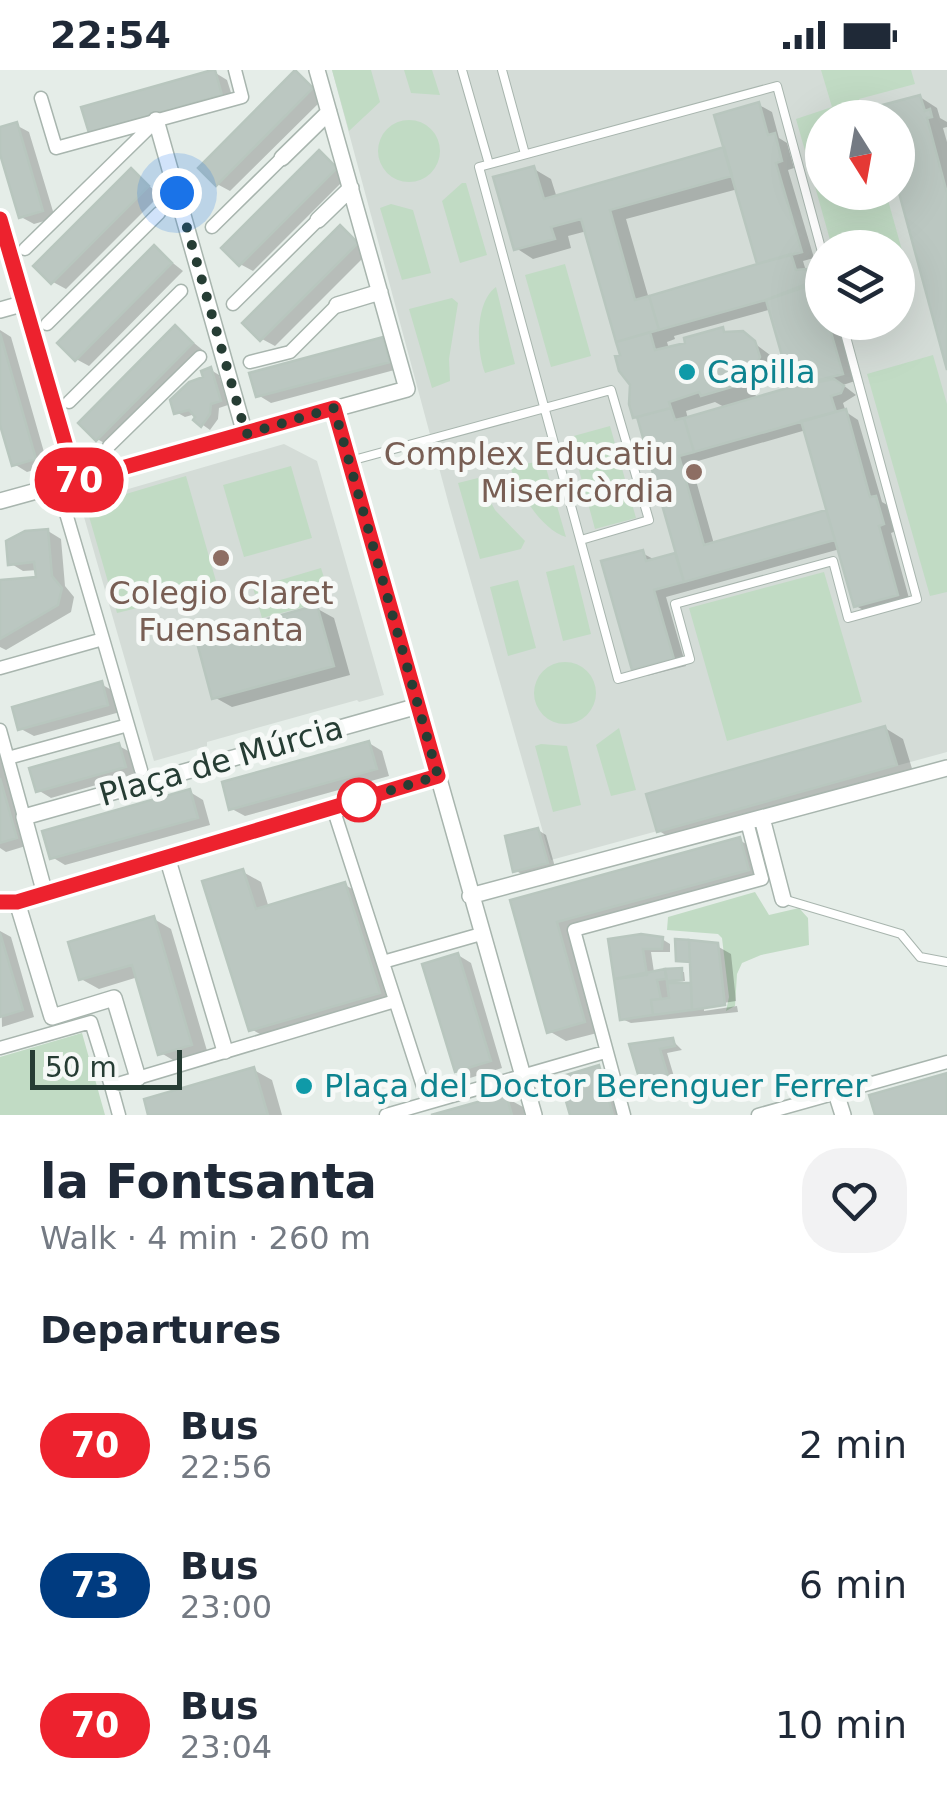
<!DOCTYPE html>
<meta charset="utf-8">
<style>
body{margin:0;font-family:"DejaVu Sans",sans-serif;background:#f2f2f3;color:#1f2937;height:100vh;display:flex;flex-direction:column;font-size:38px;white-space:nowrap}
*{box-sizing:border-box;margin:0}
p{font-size:32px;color:#747a83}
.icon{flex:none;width:55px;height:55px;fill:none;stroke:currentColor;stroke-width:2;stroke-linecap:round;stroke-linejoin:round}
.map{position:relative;height:1045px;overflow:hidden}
.drawer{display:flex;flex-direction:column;background:#fff;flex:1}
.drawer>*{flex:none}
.badge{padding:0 20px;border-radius:32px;font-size:35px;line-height:65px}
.needle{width:65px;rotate:169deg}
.fabs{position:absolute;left:805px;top:30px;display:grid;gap:20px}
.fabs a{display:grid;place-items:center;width:110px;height:110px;border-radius:50%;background:#fff;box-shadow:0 10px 40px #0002;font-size:50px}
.scale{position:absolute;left:30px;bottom:25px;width:152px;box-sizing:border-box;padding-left:10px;border:5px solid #263d34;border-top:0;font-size:28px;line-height:35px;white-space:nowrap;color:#263d34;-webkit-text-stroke:8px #f6f9f7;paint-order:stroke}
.you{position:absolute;width:50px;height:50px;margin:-25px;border:8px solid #fff;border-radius:50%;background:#1a73e8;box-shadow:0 0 0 15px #1a73e833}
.map>.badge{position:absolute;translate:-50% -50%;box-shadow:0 0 0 5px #fff}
h2{padding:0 40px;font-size:38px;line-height:90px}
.round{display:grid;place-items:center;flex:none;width:105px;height:105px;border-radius:40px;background:#f2f2f3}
.overview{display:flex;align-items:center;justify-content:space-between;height:170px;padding:0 40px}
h1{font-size:48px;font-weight:700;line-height:75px}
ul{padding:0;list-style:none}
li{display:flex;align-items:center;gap:30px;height:140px;padding:0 40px}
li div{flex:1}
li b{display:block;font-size:38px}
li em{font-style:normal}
li .badge{min-width:110px;font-weight:700;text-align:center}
.status{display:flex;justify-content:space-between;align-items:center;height:70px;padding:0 50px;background:#fff;direction:ltr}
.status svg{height:28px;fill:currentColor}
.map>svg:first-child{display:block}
.built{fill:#d4dcd7;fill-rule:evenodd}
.green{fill:#c1dbc4}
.shadow{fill:#0003;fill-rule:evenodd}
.building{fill:#bbc7c1;stroke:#b8c6be;stroke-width:2.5}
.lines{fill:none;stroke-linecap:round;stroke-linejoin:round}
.service-casing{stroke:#a8b5ae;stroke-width:10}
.pedestrian-casing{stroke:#a8b5ae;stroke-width:15}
.minor-casing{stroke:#a8b5ae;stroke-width:18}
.service{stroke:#fff;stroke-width:8}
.pedestrian{stroke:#fff;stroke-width:12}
.minor{stroke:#fff;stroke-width:15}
.line-casing{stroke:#fff;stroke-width:22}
.line{stroke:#ed222e;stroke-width:15}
.walk{stroke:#263d34;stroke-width:10;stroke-dasharray:0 18}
.culture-dot{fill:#0f9aa8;stroke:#f6f9f7;stroke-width:4}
.education-dot{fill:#8d6e63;stroke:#f6f9f7;stroke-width:4}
.stop-dot{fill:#fff;stroke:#ed222e;stroke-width:5}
.labels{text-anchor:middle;stroke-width:10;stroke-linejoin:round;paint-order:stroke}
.culture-label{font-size:32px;fill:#0d838f;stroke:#f6f9f7;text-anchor:start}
.education-label{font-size:32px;fill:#785e54;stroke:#f6f9f7;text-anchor:end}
.street-label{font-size:32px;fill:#263d34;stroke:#f6f9f7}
</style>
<div class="status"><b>22:54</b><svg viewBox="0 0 49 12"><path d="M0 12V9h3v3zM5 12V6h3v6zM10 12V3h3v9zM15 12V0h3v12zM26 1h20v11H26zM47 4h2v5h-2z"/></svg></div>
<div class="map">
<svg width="947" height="1045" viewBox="0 0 947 1045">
<rect width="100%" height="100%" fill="#e5ede8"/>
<path class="built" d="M332,0H947V682L551,790L449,435ZM822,48H898V122H822ZM822,178H898V252H822Z
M284,374L317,391L384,625L359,632L357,630L207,672V676L154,691L80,433Z"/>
<path class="green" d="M332,0H371L380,32L349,61Z
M404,0H432L440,25L411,23Z
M821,0H911L915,14L859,29L864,47L822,48V122L886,123L905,191L898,193V178L832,177L796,49L832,37Z
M378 81a31 31 0 1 1 62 0a31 31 0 1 1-62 0Z
M462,113H466L487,185L460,193L442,131Z
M391,134L413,140L431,203L402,210L380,138Z
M565,194L591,286L551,297L525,205Z
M496,217L515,294L485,303C476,280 475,232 496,217Z
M452,228L458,233L449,289L450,311L432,318L409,239Z
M933,285L947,334V522L930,526L867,304Z
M610,356L636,448L595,459L570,367Z
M544,391L566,467C540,459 518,420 510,396Z
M291,396L312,468L244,487L223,415Z
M186,406L218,518L117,543L86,436Z
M478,408L495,440L525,471L521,479L480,489L458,413Z
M574,495L591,564L563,571L546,502Z
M321,498L331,530L262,548L253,518Z
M824,502L862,632L727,671L689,538Z
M518,510L536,578L508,586L490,517Z
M534 623a31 31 0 1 1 62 0a31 31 0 1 1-62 0Z
M619,658L636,720L611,726L596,675Z
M541,674L567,676L581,735L553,742L535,676Z
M755,822L769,845L799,838L808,848L809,875L761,885L742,893L737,904L735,936L726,941L729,927L722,868L718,864L667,860L668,847Z
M82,963L105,1045H0V987Z"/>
<path class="shadow" d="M214,2L227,10L234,32L104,69Z
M296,3L325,27L230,121L217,114Z
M920,27L937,38L940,48L947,52V57L943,58L947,72V291L898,109V48Z
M759,35L772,42L779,68L787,73L794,98L788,100L814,188L803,191L806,201L822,212V252H838L855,311L843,315L856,325L843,333L846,342L858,350L882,432L889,436L896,461L891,463L910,532L869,543L856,536L840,479L666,527L686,596L647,606L634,599L642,483L657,491L678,485L640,349L635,346L632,314L587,161L568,166L571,178L533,189L516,178L534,99L551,109L557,128L727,79ZM738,119L760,195L649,229L626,149ZM772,239L794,319L757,329L754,321L773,309L777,298L774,288L742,264H730L722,260L669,279L667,272L675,269L674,266ZM715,332L726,338L688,349L686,341ZM806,360L829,442L714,474L691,393Z
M16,55L29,62L55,148L34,154L21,147L0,75V59Z
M319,83L348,106L253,201L240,194Z
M131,101L160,125L66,219L53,212Z
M340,158L369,182L275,276L262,269Z
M154,178L183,201L89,296L76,289Z
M176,258L205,282L110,376L97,369Z
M0,260L11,267L48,396L27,402L14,394L0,346Z
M383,270L396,277L402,298L271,333L258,325Z
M211,300L219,305L228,335L219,338L218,349L210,360L196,350L202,342L185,347L176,342Z
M48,461L61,469L65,516L74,527L71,542L6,580L0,577V513L38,509V500L23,501L10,493Z
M316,538L334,548L350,605L232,637L214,627Z
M101,614L115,622L120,642L34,666L21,659Z
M885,658L903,669L914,705L676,771L659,761Z
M0,673L29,775L6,782L0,778Z
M369,673L382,681L389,706L245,746L232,739Z
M119,676L132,683L138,703L51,728L38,720Z
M190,722L203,730L210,755L65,795L52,787Z
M538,760L546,765L555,797L523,805L515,800Z
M739,770L757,780L765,809L574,862L601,962L566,971L549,961L513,832Z
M243,802L261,812L269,838L345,815L363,825L396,933L269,969L251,959Z
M154,849L171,859L208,984L178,993L161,983L138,907L99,919L81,909Z
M0,861L11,867L34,947L2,957Z
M662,869L670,874V882H651L654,902H684L685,911L673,912V915L693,916L692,893L682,891L717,876L731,884L736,931L704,936V941L737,936L738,942L631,953L622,949L611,871Z
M458,885L471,893L502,998L470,1008L457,1000Z
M672,970L682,980L667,983L675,1010L651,1014L642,1009L633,976Z
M599,998L616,1008L627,1045H573Z
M254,1000L272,1010L282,1045H151Z
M505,1027L523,1037L525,1045H441Z"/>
<path class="building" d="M212,0H215L222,25L89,63L81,37Z
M295,0L313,18L216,116L198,98Z
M920,25L925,41L930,39L932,47L927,48L947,123V300L898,119V48H878L875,37Z
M759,32L768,65L775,63L782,91L776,93L802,182L757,194L714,45Z
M17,52L43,141L19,148L0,84V57Z
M724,77L732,106L610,140L635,230L649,226L659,260L616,272L581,149L551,157L555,169L514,180L493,107L534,96L544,129Z
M319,80L337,98L239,196L221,178Z
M131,98L149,116L51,214L33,196Z
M340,155L358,173L260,271L242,253Z
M154,175L172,193L75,291L57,273Z
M791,184L796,200L806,199L811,203L809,213L766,230L659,260L649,226Z
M817,213L822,232V252H828L843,304L791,317L766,230Z
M175,255L193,273L96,371L78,353Z
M723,257L724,262L743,261L755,271L760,287L752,304L738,311L739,315L701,326L699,322L669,332L671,338L633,348L629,334L630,315L619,301L615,286L620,285L616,272L650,262L655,280L685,273L684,268Z
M0,263L36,389L12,396L0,355Z
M383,267L390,292L256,327L249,303Z
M211,297L221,331L211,334L210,344L201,357L193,350L195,347L189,340L174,344L170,330L189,312L203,307L201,301Z
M834,309L844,316L841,323L831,326L836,342L694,382L684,348L791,317Z
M671,338L675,350L684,348L694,382L679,386L704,475L826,440L835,470L684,512L637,347Z
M846,339L870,427L876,426L884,454L879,456L898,525L854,537L801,351Z
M48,459L52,506L62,518L58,535L0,569V510L36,507L34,492L8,495L6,471L25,461Z
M643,480L646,491L675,483L684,512L654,520L674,589L632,600L601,491Z
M317,535L334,596L212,629L196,569Z
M102,611L108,635L18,660L12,637Z
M885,656L897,695L657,762L646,724Z
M369,671L377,699L229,740L222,712Z
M119,673L126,697L36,722L29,698Z
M0,708L17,768L0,773Z
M190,719L198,748L50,789L42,761Z
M538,758L548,793L513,802L505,766Z
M740,767L749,800L557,852L585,952L547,963L510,830Z
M243,799L256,839L345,812L380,923L249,961L202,811Z
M154,846L192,975L158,985L132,895L79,910L68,872Z
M0,863L23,940L0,947Z
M641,864L663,867L662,879H643L647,905L614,909L608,869Z
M675,869L689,870L690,892L676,891Z
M689,870L718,873L725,935L692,940Z
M458,883L491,991L455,1002L422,894Z
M682,898V910L667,911L665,899Z
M665,899L666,909L657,910L661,929L651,930L653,945L620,950L614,909Z
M667,913H691L692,940L653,945L651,930L669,928Z
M673,968L675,976L660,979L668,1006L640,1011L629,974Z
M599,995L613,1045H570L559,1007Z
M254,997L268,1045H148L144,1029Z
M947,1003V1045H875L869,1025Z
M506,1024L512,1045H431Z"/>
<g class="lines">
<defs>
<path id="service" d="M462,0L489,94
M502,0L525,84
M822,182L777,16L479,97L618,609L690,589L675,534L833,491L848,548L917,529L842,252
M350,391L611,320L649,450L581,470
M783,829L901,864L920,887L947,892"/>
<path id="pedestrian" d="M41,28L56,78L242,27L235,0
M212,157L282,88
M25,179L155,52
M233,234L318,150
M47,254L159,143
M250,292L290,282L337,235
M69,332L181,221
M109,376L200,287
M103,569L141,700
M0,598L103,569L58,416
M0,660L24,747
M8,688L128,655
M333,738L428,1032
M383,892L481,864
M0,978L91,952L111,1016L395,931
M111,1016L119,1045
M386,1045L605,982
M624,1045L574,860L762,809L747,752
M758,1045L947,992"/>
<path id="minor" d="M156,50L245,364
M282,88L329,42
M0,149L76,411
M318,150L351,118
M337,235L380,222
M0,240L25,233
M334,338L534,1045
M0,431L407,319L317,0
M762,748L783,829
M167,787L225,981
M45,824L24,747L418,636
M470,826L947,698
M0,832H17L438,706
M17,832L52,947L114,928L138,1008
M836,1023L843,1045"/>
</defs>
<use href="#service" class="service-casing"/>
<use href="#pedestrian" class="pedestrian-casing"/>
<use href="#minor" class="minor-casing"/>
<use href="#service" class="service"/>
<use href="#pedestrian" class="pedestrian"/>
<use href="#minor" class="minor"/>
</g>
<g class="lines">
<defs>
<path id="line" d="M0,149L76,411L334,338L438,706L17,832H0"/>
</defs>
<use href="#line" class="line-casing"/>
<use href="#line" class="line"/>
<path class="walk" d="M177,123L246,364L334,338L438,706L359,730"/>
</g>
<g class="culture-dot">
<circle cx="687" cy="302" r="10"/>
<circle cx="304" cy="1016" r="10"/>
</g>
<g class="education-dot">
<circle cx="694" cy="402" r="10"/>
<circle cx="221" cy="488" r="10"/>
</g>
<circle class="stop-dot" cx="359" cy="730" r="20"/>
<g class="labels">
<g class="culture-label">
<text x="707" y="313">Capilla</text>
<text x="324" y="1027">Plaça del Doctor Berenguer Ferrer</text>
</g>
<g class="education-label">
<text x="674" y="395">Complex Educatiu<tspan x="674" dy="37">Misericòrdia</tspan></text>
<text x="221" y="534" text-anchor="middle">Colegio Claret<tspan x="221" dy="37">Fuensanta</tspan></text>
</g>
<g class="street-label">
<text transform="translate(221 691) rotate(-16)" y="11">Plaça de Múrcia</text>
</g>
</g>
</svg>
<div class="fabs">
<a><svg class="needle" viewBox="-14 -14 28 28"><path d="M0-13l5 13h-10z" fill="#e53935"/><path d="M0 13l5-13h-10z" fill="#747a83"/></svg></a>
<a><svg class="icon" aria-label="layers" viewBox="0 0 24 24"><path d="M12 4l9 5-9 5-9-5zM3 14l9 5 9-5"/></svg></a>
</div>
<div class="scale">50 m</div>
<div class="you" style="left:177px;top:123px"></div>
<b class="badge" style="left:79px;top:410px;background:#ed222e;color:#fff">70</b>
</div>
<section class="drawer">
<div class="overview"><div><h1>la Fontsanta</h1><p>Walk · 4 min · 260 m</p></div><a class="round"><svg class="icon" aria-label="heart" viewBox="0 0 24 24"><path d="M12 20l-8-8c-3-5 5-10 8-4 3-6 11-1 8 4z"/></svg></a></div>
<h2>Departures</h2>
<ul>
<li><span class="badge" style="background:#ed222e;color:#fff">70</span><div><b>Bus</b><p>22:56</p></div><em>2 min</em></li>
<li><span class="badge" style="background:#003b80;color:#fff">73</span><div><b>Bus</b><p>23:00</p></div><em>6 min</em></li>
<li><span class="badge" style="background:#ed222e;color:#fff">70</span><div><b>Bus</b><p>23:04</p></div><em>10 min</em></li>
</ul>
</section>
